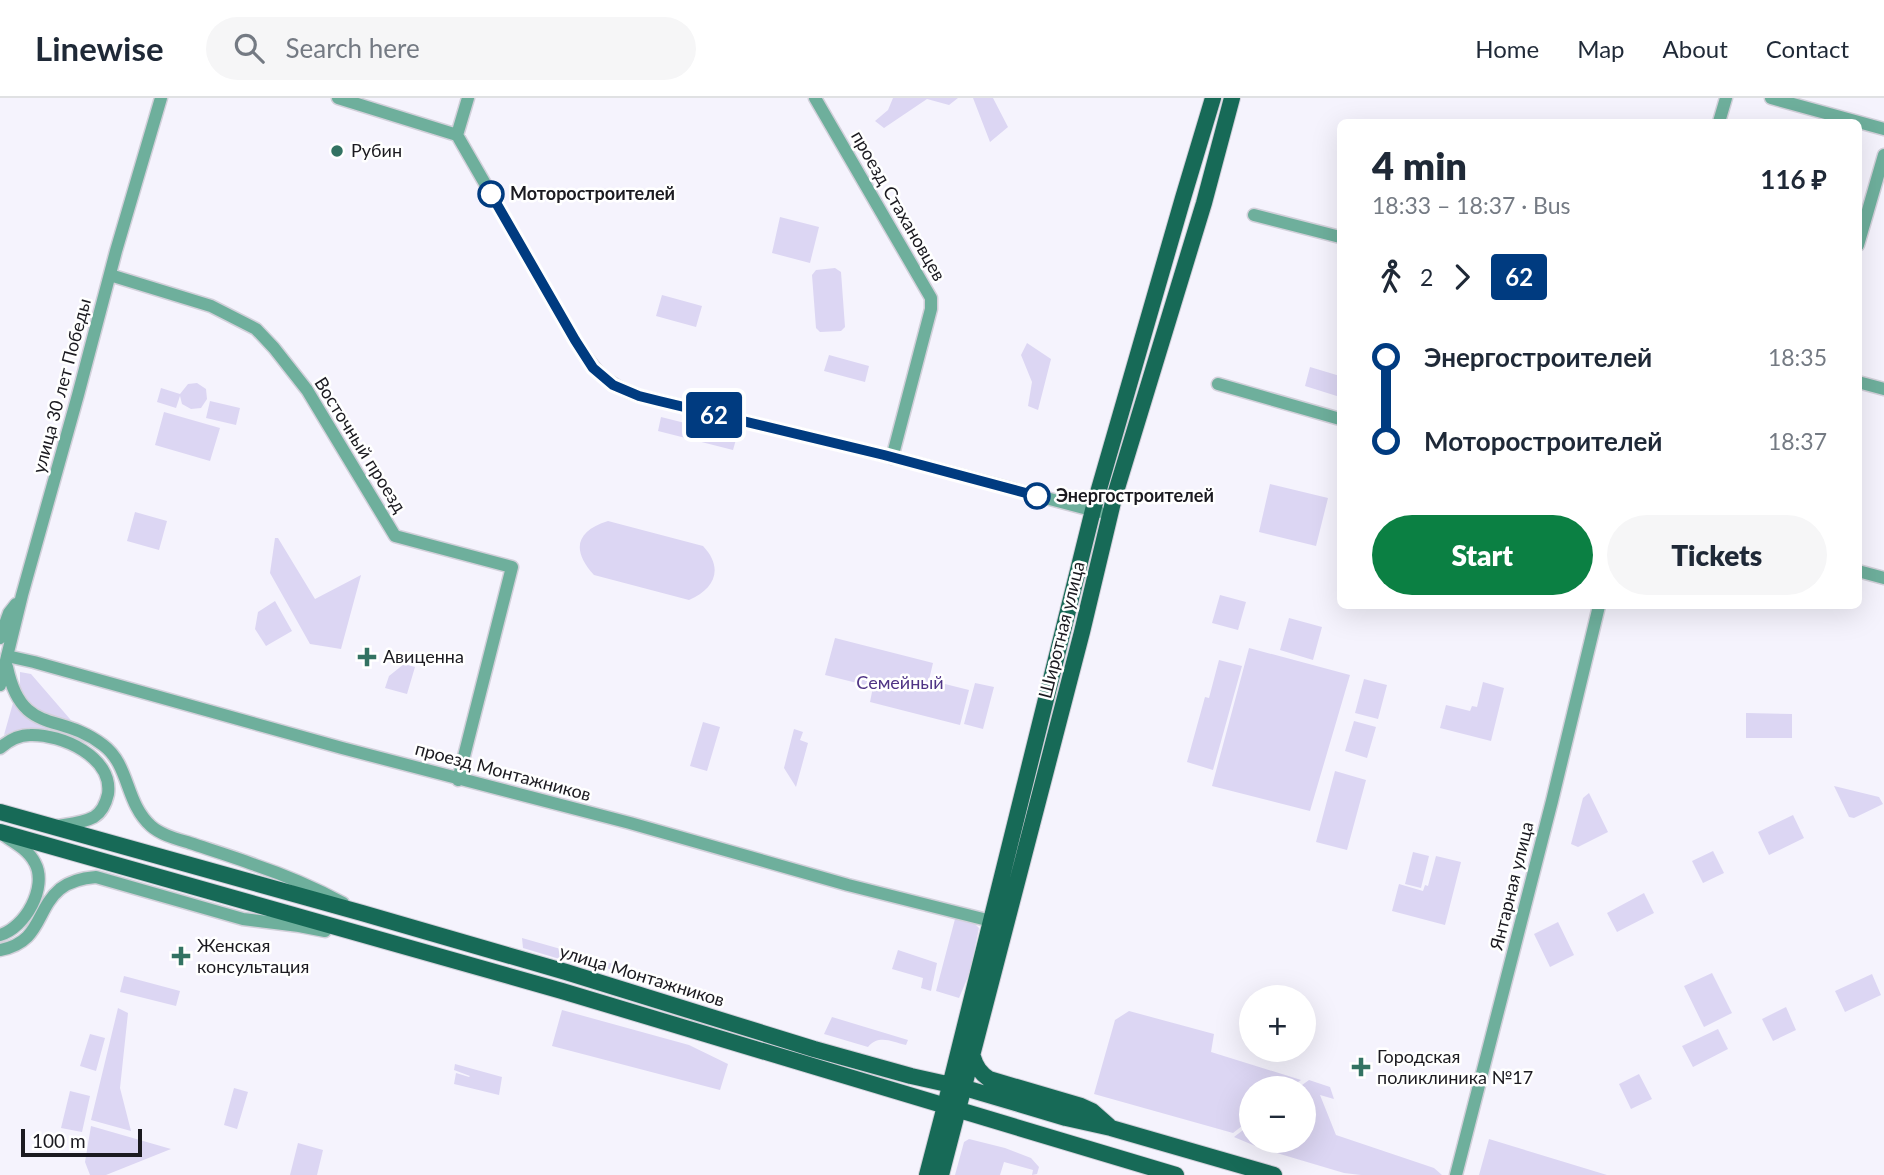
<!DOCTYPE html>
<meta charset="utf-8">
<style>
body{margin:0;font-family:Lato,sans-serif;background:#f6f6f7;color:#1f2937;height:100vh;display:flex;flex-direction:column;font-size:26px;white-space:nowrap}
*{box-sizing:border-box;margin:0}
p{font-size:23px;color:#747a83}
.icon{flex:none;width:38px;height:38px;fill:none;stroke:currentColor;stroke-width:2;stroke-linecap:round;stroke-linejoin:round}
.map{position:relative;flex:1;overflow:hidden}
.details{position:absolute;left:1337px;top:21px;width:525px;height:490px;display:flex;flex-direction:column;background:#fff;border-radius:10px;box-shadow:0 7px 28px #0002}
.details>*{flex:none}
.badge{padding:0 14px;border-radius:5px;font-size:24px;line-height:46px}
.controls{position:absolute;left:1239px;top:887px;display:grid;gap:14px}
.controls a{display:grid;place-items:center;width:77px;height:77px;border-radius:50%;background:#fff;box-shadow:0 7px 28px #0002;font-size:35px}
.scale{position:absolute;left:21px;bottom:18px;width:121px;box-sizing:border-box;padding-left:7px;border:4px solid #1b1a20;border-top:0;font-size:19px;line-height:24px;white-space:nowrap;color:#1b1a20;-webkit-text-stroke:5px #fff;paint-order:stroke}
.map>.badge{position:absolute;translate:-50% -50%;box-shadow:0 0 0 4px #fff}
.legs{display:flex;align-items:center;gap:10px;height:77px;padding:0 35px;font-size:23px}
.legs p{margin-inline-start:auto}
.summary{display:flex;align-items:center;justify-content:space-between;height:119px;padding:0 35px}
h1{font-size:38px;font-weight:800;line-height:52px}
.primary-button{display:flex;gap:14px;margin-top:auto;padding:14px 35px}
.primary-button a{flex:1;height:80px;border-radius:42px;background:#0b8043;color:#fff;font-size:28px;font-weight:800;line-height:80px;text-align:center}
.primary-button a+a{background:#f6f6f7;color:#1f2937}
ul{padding:0 35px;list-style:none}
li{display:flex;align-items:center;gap:24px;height:84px;font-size:26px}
li i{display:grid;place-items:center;width:10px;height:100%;margin:0 9px;background:currentColor}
li i::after{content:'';width:18px;height:18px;margin:-9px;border:5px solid;border-radius:50%;background:#fff}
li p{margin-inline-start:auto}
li:first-child i{background:linear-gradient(#0000 50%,currentColor 0)}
li:last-child i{background:linear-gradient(currentColor 50%,#0000 0)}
header{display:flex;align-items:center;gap:42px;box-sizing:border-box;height:98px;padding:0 35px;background:#fff;border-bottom:2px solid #e0e1e3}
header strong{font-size:33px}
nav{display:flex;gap:38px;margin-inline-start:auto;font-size:24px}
.search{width:490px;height:63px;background:#f6f6f7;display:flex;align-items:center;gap:18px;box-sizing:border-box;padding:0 24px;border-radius:38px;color:#747a83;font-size:26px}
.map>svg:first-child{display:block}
.green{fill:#dcd6f3}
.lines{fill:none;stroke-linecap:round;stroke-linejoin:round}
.minor-casing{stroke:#d2d0da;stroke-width:15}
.major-casing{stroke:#d2d0da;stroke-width:18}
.minor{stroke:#6eaf9c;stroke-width:12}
.major{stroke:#176a57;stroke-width:16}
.line-1-casing{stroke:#fff;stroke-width:16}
.line-1{stroke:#003b80;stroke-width:10}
.poi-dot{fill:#327262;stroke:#fff;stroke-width:2.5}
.stop-1-dot{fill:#fff;stroke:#003b80;stroke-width:3.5}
.labels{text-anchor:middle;stroke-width:5;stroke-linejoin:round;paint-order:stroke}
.poi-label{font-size:18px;fill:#1b1a20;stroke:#fff;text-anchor:start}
.stop-label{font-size:18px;font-weight:bold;fill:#1b1a20;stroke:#fff;text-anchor:start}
.street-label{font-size:18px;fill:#1b1a20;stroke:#fff}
.park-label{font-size:18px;fill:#4f3485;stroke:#fff}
</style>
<header>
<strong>Linewise</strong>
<div class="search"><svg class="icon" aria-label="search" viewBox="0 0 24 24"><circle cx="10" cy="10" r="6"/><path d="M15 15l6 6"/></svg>Search here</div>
<nav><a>Home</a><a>Map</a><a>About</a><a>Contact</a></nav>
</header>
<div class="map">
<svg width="1884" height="1077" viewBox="0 0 1884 1077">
<rect width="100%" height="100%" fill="#f5f3fd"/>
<path class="green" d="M893,0H958L949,7L927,1L884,30L875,23L888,12Z
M973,0H993L1008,29L990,44Z
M780,119L819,129L810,165L772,155Z
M835,170L841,174L845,229L841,233L820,234L816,230L812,177L816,172Z
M662,197L702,208L696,229L656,218Z
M1027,245L1051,261L1038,312L1028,308L1032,284L1021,257Z
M829,257L869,268L865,284L824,273Z
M1310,269L1340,278V299L1305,288Z
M197,285L206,291L207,301L201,310L191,311L182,306L180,298L176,310L157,304L161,290L180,296L188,286Z
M210,303L240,310L236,327L206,320Z
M164,314L220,330L210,363L155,347Z
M661,319L737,338L733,352L658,333Z
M1270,386L1328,400L1316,448L1259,434Z
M135,414L167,423L159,452L127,443Z
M608,423L703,448C724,470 715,491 689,502L594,477C571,452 576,433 608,423Z
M275,440H278L315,501L361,477L341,551L310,546L270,475Z
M1220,497L1246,504L1238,532L1212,525Z
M275,503L292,533L266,548L255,531L258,514Z
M1289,520L1322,529L1313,562L1280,552Z
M835,540L933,565L929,582L969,592L960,627L870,604L873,589L825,577Z
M1249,550L1350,577L1310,713L1212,688Z
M1219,562L1242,568L1213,672L1187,664L1205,599L1209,600Z
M404,566L415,569L407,596L385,590L389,578Z
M20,574L31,576L76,628L35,612L20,593Z
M1364,581L1387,587L1378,621L1355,615Z
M1483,584L1504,590L1491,643L1440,630L1446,607L1470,613L1472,608L1477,609Z
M975,585L994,589L983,631L964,626Z
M13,605C22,617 34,623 48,630V632H17L4,637Z
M1746,615L1792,616V640H1746Z
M1354,623L1376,629L1367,660L1345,653Z
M703,624L720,629L707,673L690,668Z
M794,631L803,634L800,642L808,645L796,689L784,670Z
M1335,673L1366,682L1347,752L1316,744Z
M1834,688L1879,699L1883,706L1854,720L1849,719Z
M1589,695L1608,734L1578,749L1571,746L1583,700Z
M1793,717L1804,740L1769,757L1758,734Z
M1713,753L1724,775L1703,785L1692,763Z
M1413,754L1429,758L1421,790L1405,786Z
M1436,758L1461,764L1445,827L1392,813L1399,786L1423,793L1425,787L1428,788Z
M1644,795L1654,815L1617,834L1607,815Z
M955,821L975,826L979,830L970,874L959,900L936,893Z
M1558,824L1574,857L1550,869L1534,836Z
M522,840L652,877H654L652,880L635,876L631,882L617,877V873L595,867L593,871L523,850Z
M898,852L937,865L931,893L921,890L923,880L892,871Z
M1712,875L1732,915L1704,929L1684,888Z
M1872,876L1881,897L1845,914L1835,893Z
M124,878L180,893L176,908L120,894Z
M1786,909L1796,932L1773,943L1762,921Z
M118,910L128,915L120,990L131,1033L91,1022Z
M562,912L689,947L728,966L720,992L552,948Z
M1129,913L1214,936L1211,954L1301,982L1290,990H1251V1021L1233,1035L1094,996L1115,922Z
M832,919L908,942L906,947C892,944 879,936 868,949L824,936Z
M1718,931L1728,951L1693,969L1682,948Z
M90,936L105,940L96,973L80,968Z
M455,966L502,979L499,997L454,986L456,975L469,979L470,978L454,972Z
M1639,976L1652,1001L1631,1011L1619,986Z
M1309,982L1330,989L1334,1001L1320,997L1336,1037L1434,1070L1442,1077H1361L1344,1075L1260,1050L1234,1039L1251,1026V1043H1304V990H1298Z
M234,990L248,994L237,1031L224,1027Z
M70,993L90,998L82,1034L61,1030Z
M91,1028L171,1051L106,1077H90L85,1064Z
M969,1041L1005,1050L1031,1060L1039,1069L1037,1076L1032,1077L1033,1072L1004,1064L1000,1077H955L964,1044Z
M1489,1041L1607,1077H1479Z
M298,1045L323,1052L317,1077H290Z"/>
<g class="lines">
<defs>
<path id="minor" d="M338,0L457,37L575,242C595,273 603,285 639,298L884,357L1099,414
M815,0L931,200V211L892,360
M1771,0L1884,31
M1719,24L1726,0
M457,37L468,0
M1254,117L1340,139
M1858,147L1884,57
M110,177L211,208L256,231L274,250L307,292L395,438L512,469L458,682
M1858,284L1884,291
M1218,286L1340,321
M1858,473L1884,480
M0,540L9,515L16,506
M7,558L34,564L342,650L630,725L848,787L991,823
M7,569C22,639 59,613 103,647C130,667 125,705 151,728C161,737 177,741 190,745C211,752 234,759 255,767C285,777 315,790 343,805
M0,587L22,497L78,297L116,153L161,0
M0,650C8,643 19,637 30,637C62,636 113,659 108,696C106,705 102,714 94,719C83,725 69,726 57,728
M0,837C25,830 48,789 35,765C29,753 17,746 6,739
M0,852C42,844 35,812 60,791C70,783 83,780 96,779L243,821L299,828L325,833
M1456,1077L1552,703L1599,508"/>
<path id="major" d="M0,714L362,815L566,874L814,951L911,978L965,990L1066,1020L1111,1030L1274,1077
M0,734L562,893L1176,1077
M973,959C976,969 980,975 989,981L1081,1008L1092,1013L1109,1028
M927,1077L945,1008L1093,412L1183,100L1213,0
M941,1077L1082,534L1114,400L1204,105L1232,0"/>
</defs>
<use href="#minor" class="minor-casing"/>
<use href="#major" class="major-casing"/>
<use href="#minor" class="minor"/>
<use href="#major" class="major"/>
</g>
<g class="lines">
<defs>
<path id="line-1" d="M491,96L575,242L593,270L613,287L639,298L659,303L884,357L1037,398"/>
</defs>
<use href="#line-1" class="line-1-casing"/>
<use href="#line-1" class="line-1"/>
</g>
<g class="poi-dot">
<circle cx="337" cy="53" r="7"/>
<path d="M363.5 548.5h7v7h7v7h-7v7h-7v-7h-7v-7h7z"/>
<path d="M177.5 847.5h7v7h7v7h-7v7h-7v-7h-7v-7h7z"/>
<path d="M1357.5 958.5h7v7h7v7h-7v7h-7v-7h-7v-7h7z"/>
</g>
<g class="stop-1-dot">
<circle cx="491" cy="96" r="12"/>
<circle cx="1037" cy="398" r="12"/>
</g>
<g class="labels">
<g class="poi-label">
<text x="351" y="59">Рубин</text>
<text x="383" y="565">Авиценна</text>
<text x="197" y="854">Женская<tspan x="197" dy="21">консультация</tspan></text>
<text x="1377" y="965">Городская<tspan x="1377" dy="21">поликлиника №17</tspan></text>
</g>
<g class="stop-label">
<text x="510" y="102">Моторостроителей</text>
<text x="1056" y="404">Энергостроителей</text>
</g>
<g class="street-label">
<text transform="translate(898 108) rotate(60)" y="6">проезд Стахановцев</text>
<text transform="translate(62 288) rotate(-75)" y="6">улица 30 лет Победы</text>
<text transform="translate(360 347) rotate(58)" y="6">Восточный проезд</text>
<text transform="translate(1062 532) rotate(-76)" y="6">Широтная улица</text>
<text transform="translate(503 674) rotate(15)" y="6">проезд Монтажников</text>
<text transform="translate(1512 788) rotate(-76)" y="6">Янтарная улица</text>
<text transform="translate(642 878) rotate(17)" y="6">улица Монтажников</text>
</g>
<g class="park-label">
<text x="900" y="591">Семейный</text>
</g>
</g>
</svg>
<div class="controls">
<a>+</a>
<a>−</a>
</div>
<div class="scale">100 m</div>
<b class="badge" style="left:714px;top:317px;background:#003b80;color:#fff">62</b>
<section class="details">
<div class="summary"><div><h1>4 min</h1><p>18:33 – 18:37 · Bus</p></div><b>116 ₽</b></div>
<div class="legs"><svg class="icon" aria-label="walk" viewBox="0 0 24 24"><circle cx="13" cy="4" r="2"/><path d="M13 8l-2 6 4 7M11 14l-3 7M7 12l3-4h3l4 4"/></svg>2<svg class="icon" aria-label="forward" viewBox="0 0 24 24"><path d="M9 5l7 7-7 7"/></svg><b class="badge" style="background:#003b80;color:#fff">62</b></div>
<ul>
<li><i style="color:#003b80"></i><b>Энергостроителей</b><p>18:35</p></li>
<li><i style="color:#003b80"></i><b>Моторостроителей</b><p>18:37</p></li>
</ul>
<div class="primary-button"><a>Start</a><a>Tickets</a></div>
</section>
</div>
